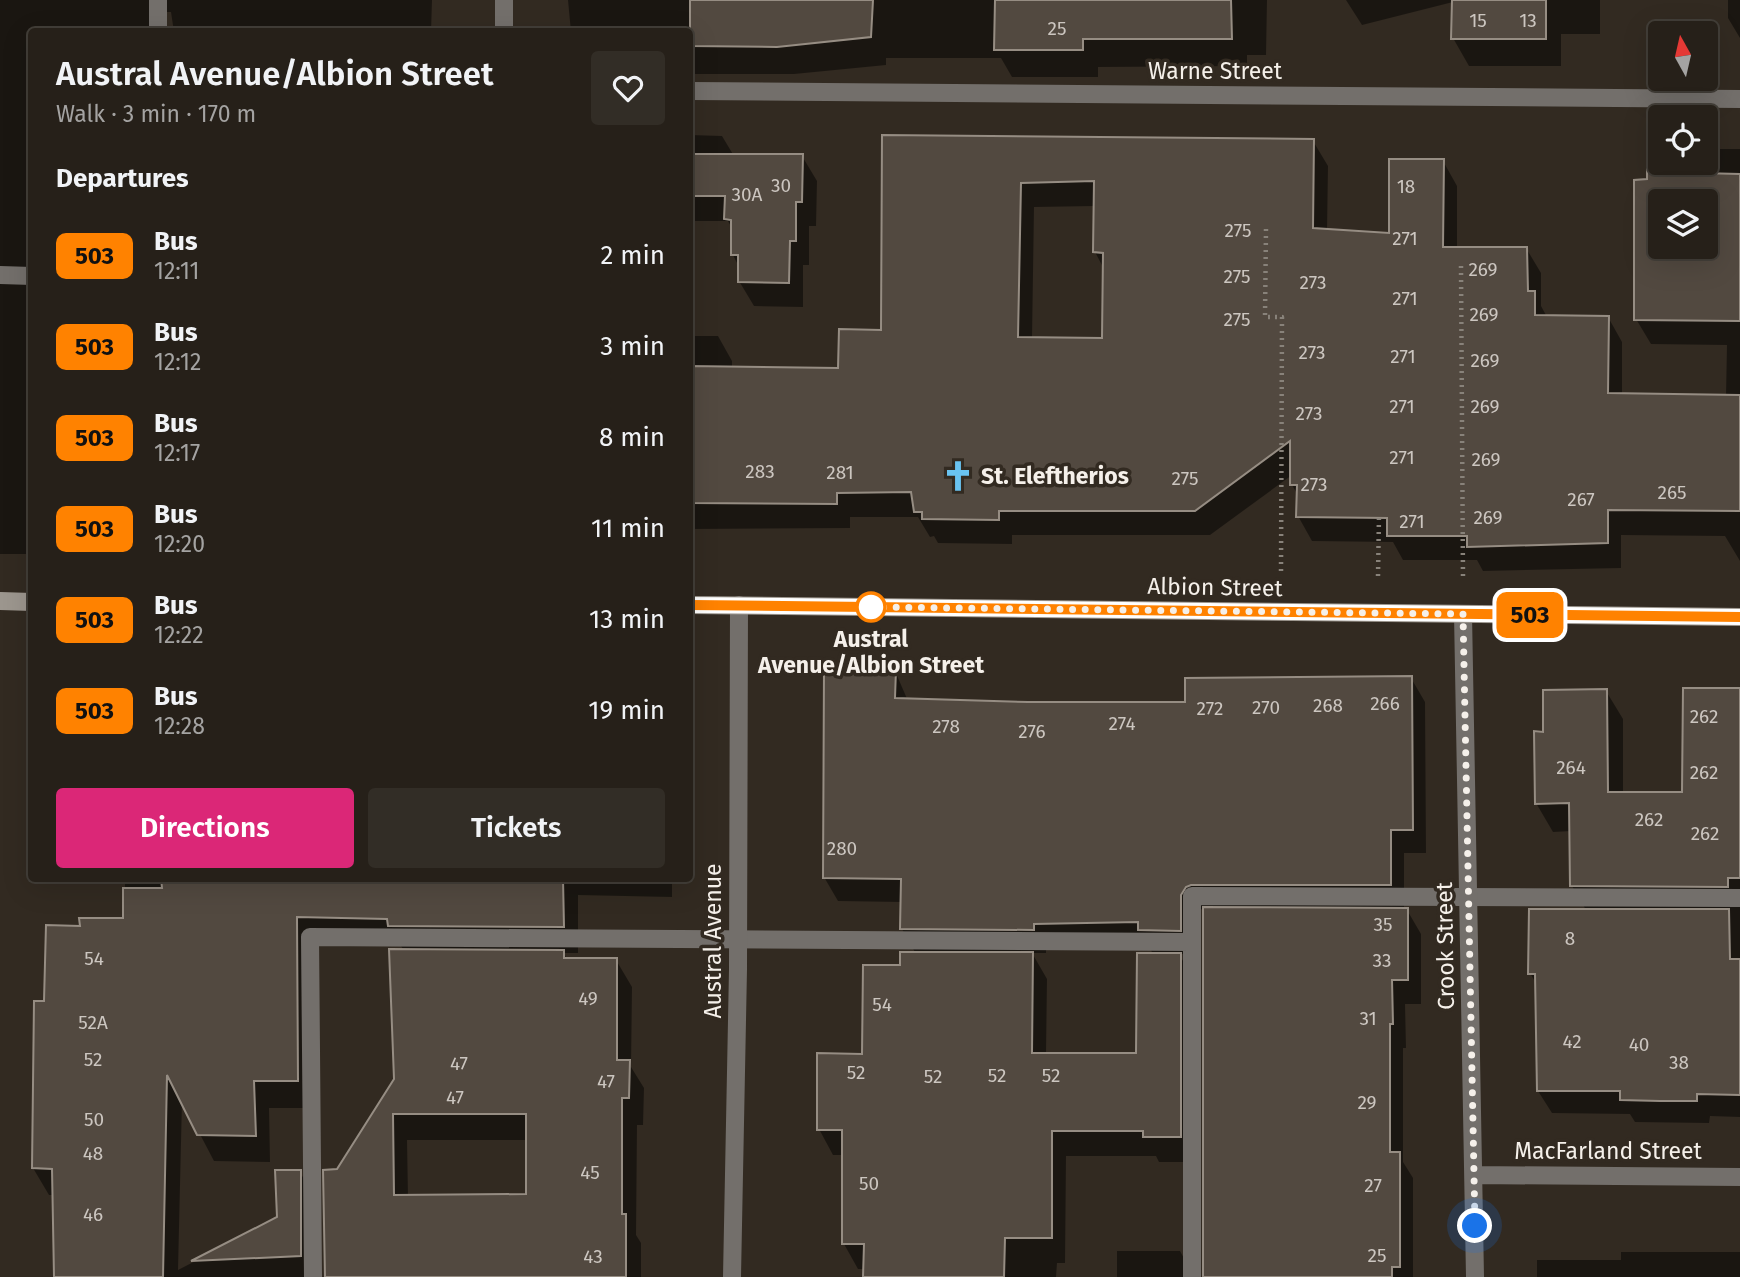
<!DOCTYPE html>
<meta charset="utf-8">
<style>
body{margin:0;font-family:"Fira Sans",sans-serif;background:#322d26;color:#f1f3f6;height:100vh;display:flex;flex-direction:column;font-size:26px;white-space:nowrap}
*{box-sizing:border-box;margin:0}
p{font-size:23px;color:#a4a3a2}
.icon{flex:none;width:38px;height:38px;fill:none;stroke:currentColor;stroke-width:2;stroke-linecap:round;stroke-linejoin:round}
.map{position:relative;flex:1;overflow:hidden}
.panel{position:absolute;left:28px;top:28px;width:665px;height:854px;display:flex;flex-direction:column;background:#262019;border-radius:7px;box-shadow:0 7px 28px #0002,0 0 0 2px #423e38}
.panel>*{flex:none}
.badge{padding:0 14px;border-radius:10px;font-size:24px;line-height:46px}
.needle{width:46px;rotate:352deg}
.buttons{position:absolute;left:1648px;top:21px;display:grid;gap:14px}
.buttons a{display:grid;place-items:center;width:70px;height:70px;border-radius:7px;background:#262019;box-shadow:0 7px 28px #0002,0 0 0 2px #423e38;font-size:35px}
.you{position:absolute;width:35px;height:35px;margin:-18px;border:5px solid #fff;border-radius:50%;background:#1a73e8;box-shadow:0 0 0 10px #1a73e833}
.map>.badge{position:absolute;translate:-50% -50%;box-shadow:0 0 0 4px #fff}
h2{padding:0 28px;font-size:26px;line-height:63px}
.round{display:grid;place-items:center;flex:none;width:74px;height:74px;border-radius:7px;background:#322d26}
.summary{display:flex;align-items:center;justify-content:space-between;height:119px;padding:0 28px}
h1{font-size:33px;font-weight:600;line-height:52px}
.primary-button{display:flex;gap:14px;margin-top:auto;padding:14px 28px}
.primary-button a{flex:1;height:80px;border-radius:7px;background:#db2777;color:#fff;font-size:28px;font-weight:600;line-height:80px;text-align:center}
.primary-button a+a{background:#322d26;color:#f1f3f6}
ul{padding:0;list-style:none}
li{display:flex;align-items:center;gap:21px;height:91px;padding:0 28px}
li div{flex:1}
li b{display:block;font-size:26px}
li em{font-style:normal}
li .badge{min-width:77px;font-weight:700;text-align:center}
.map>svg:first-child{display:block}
.shadow{fill:#0007;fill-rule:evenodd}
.building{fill:#524940;stroke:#968d83;stroke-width:2;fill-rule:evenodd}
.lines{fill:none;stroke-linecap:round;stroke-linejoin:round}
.path{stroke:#88827a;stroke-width:4.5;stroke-dasharray:2 5;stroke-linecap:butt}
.lane{stroke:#736f6b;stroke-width:18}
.street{stroke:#736f6b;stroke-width:18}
.secondary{stroke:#9c968e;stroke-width:18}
.line-casing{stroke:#fff;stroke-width:16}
.line{stroke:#ff8200;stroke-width:10}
.walk{stroke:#f5f0ea;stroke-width:7;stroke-dasharray:0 12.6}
.stop-dot{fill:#fff;stroke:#ff8200;stroke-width:3.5}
.labels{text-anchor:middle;stroke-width:7;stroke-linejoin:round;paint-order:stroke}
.number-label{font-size:19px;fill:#ccc6c0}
.street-label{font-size:23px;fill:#f5f0ea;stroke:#322a21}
.poi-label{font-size:23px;font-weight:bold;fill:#f5f0ea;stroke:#322a21;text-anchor:start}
.stop-label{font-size:23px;font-weight:bold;fill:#f5f0ea;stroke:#322a21}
</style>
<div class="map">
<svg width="1740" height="1277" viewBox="0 0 1740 1277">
<rect width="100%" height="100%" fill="#322a21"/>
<path class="shadow" d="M0,0H432L431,32H174L171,12H166L159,32H32V554H0Z
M568,0H1267L1266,55H1247V66L1098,67V77H1012L1001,58H886V65L794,74H690V32H571Z
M1346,0H1600V34H1561V66H1469L1453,38V2L1362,25Z
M1728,0H1740V38L1728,18Z
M690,135L722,136L734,156H802L817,181L816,226H809V265H803V307L754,306L739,281V267L733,255V230L728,221H690Z
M884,137L1313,141L1328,166L1327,231L1390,235L1443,161L1457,186V249L1526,248L1541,273V306L1547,317H1608L1622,342V395L1726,396L1727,345L1651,344L1636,319L1649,158H1656V148H1661V163H1706V149H1740V561L1725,536L1621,535V568L1483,571L1477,560H1403L1393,542L1312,541L1298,516V495L1292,485V475L1210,535H1012V544L938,543L934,536L930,537L918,517H850V528L690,529V336H718L732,361V368L840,370L883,332ZM1661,201H1706V247H1661ZM1095,206V252L1104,269V340L1032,339L1034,207Z
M895,671L908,701L1028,703H1187L1411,678L1425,702L1426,853H1404V910H1407L1421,934V1004H1405L1406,1048H1403V1162L1413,1178V1277H1204L1205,908L1199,910L1193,954H1179L1194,980V1162H1159L1156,1156H1066L1065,1263H1057L1056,1277H865V1269H858L844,1244V1155H833L819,1129L863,1056L901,967L916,954L902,929V902L838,901L824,877ZM1148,946L1154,955L1138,1055L1046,1054L1047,979L1032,953H1046V948Z
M1740,690V1117L1710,1116L1709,1123L1635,1122L1630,1114L1552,1113L1538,1091L1537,985L1530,973L1586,910L1572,886L1571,831L1553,832L1536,803L1545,733L1606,691L1623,719V794H1683Z
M125,878H672V897L578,895V953H564L567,960H616L632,987L631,1067L644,1088L643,1125H637L636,1235L641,1243V1277H326L338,1171L396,1080L404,951L400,944L312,943V1108H269L270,1162L214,1161L182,1100L178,1270L279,1218L300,1172L315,1199L316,1277H56L53,1195H49L33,1168L46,1002L81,927L125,920ZM407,1140H528L527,1196L408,1197Z
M1117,1251H1180L1194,1277H1117Z
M1621,1252H1740V1277H1537V1260H1621Z"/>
<path class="building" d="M690,0H873L871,37L777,47L690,46Z
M995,0H1231L1232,39H1083V50H994Z
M1452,0H1546V39H1451Z
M882,135L1314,139L1313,228L1389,233V159H1444L1443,247H1527L1528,291H1535V315L1609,316L1608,393L1740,395V511L1608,510V543L1467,547V536H1387V518L1296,517L1297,485H1290V441L1195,511H999V520L922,519V512H914L911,492L837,493V504L690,503V366L838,368L839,329L881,330ZM1094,181L1093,252L1103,253L1102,338L1018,337L1021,183Z
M690,154H803L802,202H796V241H790L789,283L738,282V255H731V220L724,219L725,196H690Z
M1647,163H1701V173L1740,174V321L1634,320V180L1647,179ZM1661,201H1706V247H1661Z
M824,669H896L895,698L1028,702H1185V678L1412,676L1413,830H1391V885H1191L1186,887L1181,895V931L1138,930V922L1034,924V930L900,929L901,879L823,878Z
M1683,688H1740V878H1728V887L1570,886L1569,803L1535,804L1534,731L1543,732V690L1607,689L1608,792H1682Z
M161,878L563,879L564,927L388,926L387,919L297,917L298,1081H254L256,1136L197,1135L167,1075L163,1277H54L52,1169L32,1168L34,1001H44L46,925L80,926L79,918H123V888H162Z
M1203,907L1408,908V980H1392L1393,1024H1390V1152H1400V1267H1392V1277H1203Z
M1529,909H1729L1730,959H1740V1095L1697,1094V1101H1660L1620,1100V1091H1537L1535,974H1528Z
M389,949L564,950V958H617V1060H630L629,1098H622V1214H626V1277H325L323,1170L337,1169L394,1079ZM393,1114H526V1194L394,1195Z
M900,952H1033L1032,1053H1136L1137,953H1181V1137H1143V1131H1052V1238H1005L1004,1277H863L864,1244H842V1130H817V1053L862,1054L863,965H900Z
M275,1170H301V1256L191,1261L277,1217Z"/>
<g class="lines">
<path class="path" d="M1266,229L1265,317H1282L1281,574
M1461,266L1463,577
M1378,576L1379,515"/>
<path class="lane" d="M158,32V0
M0,275L32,276
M313,1277L310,937L1192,942
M1192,1277V896L1740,898"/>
<path class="street" d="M504,0V32
M690,91L1740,99
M1463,614L1475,1277
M1475,1175L1740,1177
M732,1277L738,969L739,605"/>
<path class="secondary" d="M0,601L32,602
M690,605L1740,617"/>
</g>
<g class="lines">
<defs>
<path id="line" d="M690,605L1740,617"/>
</defs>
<use href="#line" class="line-casing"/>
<use href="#line" class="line"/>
<path class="walk" d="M871,607L1463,614L1475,1226"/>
</g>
<defs>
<symbol id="church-bare" viewBox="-9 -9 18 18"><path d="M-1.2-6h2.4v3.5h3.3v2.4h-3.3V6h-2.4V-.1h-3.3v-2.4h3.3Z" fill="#69c3f1" stroke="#322a21" stroke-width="2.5" paint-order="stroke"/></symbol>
</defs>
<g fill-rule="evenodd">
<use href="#church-bare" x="936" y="454" width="44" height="44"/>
</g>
<circle class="stop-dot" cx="871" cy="607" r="14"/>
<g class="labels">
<g class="number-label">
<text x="1478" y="27">15</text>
<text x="1528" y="27">13</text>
<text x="1057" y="35">25</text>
<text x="781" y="192">30</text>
<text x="1406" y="193">18</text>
<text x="747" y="201">30A</text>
<text x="1238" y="237">275</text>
<text x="1405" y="245">271</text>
<text x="1483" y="276">269</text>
<text x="1237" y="283">275</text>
<text x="1313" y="289">273</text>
<text x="1405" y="305">271</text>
<text x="1484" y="321">269</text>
<text x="1237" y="326">275</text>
<text x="1312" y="359">273</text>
<text x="1403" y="363">271</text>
<text x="1485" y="367">269</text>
<text x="1402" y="413">271</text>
<text x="1485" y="413">269</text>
<text x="1309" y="420">273</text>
<text x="1402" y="464">271</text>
<text x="1486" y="466">269</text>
<text x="760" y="478">283</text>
<text x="840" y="479">281</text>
<text x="1185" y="485">275</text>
<text x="1314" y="491">273</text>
<text x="1672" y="499">265</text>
<text x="1581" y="506">267</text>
<text x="1488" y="524">269</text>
<text x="1412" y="528">271</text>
<text x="1385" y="710">266</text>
<text x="1328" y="712">268</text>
<text x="1266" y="714">270</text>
<text x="1210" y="715">272</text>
<text x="1704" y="723">262</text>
<text x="1122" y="730">274</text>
<text x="946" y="733">278</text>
<text x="1032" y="738">276</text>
<text x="1571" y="774">264</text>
<text x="1704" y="779">262</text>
<text x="1649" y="826">262</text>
<text x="1705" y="840">262</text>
<text x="842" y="855">280</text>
<text x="1383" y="931">35</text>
<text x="1570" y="945">8</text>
<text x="94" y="965">54</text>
<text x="1382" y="967">33</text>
<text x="588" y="1005">49</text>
<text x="882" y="1011">54</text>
<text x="1368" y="1025">31</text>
<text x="93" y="1029">52A</text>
<text x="1572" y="1048">42</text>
<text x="1639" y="1051">40</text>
<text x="93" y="1066">52</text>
<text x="1679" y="1069">38</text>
<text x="459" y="1070">47</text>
<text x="856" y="1079">52</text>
<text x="997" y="1082">52</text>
<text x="1051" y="1082">52</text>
<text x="933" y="1083">52</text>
<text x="606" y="1088">47</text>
<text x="455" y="1104">47</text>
<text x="1367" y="1109">29</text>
<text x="94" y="1126">50</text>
<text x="93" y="1160">48</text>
<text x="590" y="1179">45</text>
<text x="869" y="1190">50</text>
<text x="1373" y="1192">27</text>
<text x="93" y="1221">46</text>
<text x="1377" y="1262">25</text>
<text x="593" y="1263">43</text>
</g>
<g class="street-label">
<text x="1215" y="79">Warne Street</text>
<text transform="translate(1215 587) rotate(1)" y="8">Albion Street</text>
<text transform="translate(713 941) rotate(-90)" y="8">Austral Avenue</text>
<text transform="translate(1445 946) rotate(-91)" y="8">Crook Street</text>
<text x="1608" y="1159">MacFarland Street</text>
</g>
<g class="poi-label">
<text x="981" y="484">St. Eleftherios</text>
</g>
<g class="stop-label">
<text x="871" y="647">Austral<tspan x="871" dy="26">Avenue/Albion Street</tspan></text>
</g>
</g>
</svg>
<div class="buttons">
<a><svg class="needle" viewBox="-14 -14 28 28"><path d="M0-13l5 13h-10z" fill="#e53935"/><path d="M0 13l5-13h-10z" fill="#a4a3a2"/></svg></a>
<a><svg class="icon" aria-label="locate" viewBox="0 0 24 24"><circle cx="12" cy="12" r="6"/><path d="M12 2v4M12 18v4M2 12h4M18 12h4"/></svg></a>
<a><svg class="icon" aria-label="layers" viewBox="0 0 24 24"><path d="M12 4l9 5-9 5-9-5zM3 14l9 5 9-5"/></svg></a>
</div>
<div class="you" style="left:1475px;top:1226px"></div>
<b class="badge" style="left:1530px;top:615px;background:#ff8200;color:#111">503</b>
<section class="panel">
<div class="summary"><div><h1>Austral Avenue/Albion Street</h1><p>Walk · 3 min · 170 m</p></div><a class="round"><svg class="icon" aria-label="heart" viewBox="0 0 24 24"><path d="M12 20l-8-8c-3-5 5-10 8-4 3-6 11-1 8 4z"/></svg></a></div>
<h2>Departures</h2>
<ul>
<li><span class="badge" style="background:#ff8200;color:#111">503</span><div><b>Bus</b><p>12:11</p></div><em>2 min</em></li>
<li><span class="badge" style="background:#ff8200;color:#111">503</span><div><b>Bus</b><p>12:12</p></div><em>3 min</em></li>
<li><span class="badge" style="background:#ff8200;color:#111">503</span><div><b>Bus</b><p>12:17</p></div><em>8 min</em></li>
<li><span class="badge" style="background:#ff8200;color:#111">503</span><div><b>Bus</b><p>12:20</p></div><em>11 min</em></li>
<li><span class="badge" style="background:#ff8200;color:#111">503</span><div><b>Bus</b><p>12:22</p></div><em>13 min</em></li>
<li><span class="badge" style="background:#ff8200;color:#111">503</span><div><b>Bus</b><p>12:28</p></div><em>19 min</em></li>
</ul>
<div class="primary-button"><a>Directions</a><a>Tickets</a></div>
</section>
</div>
